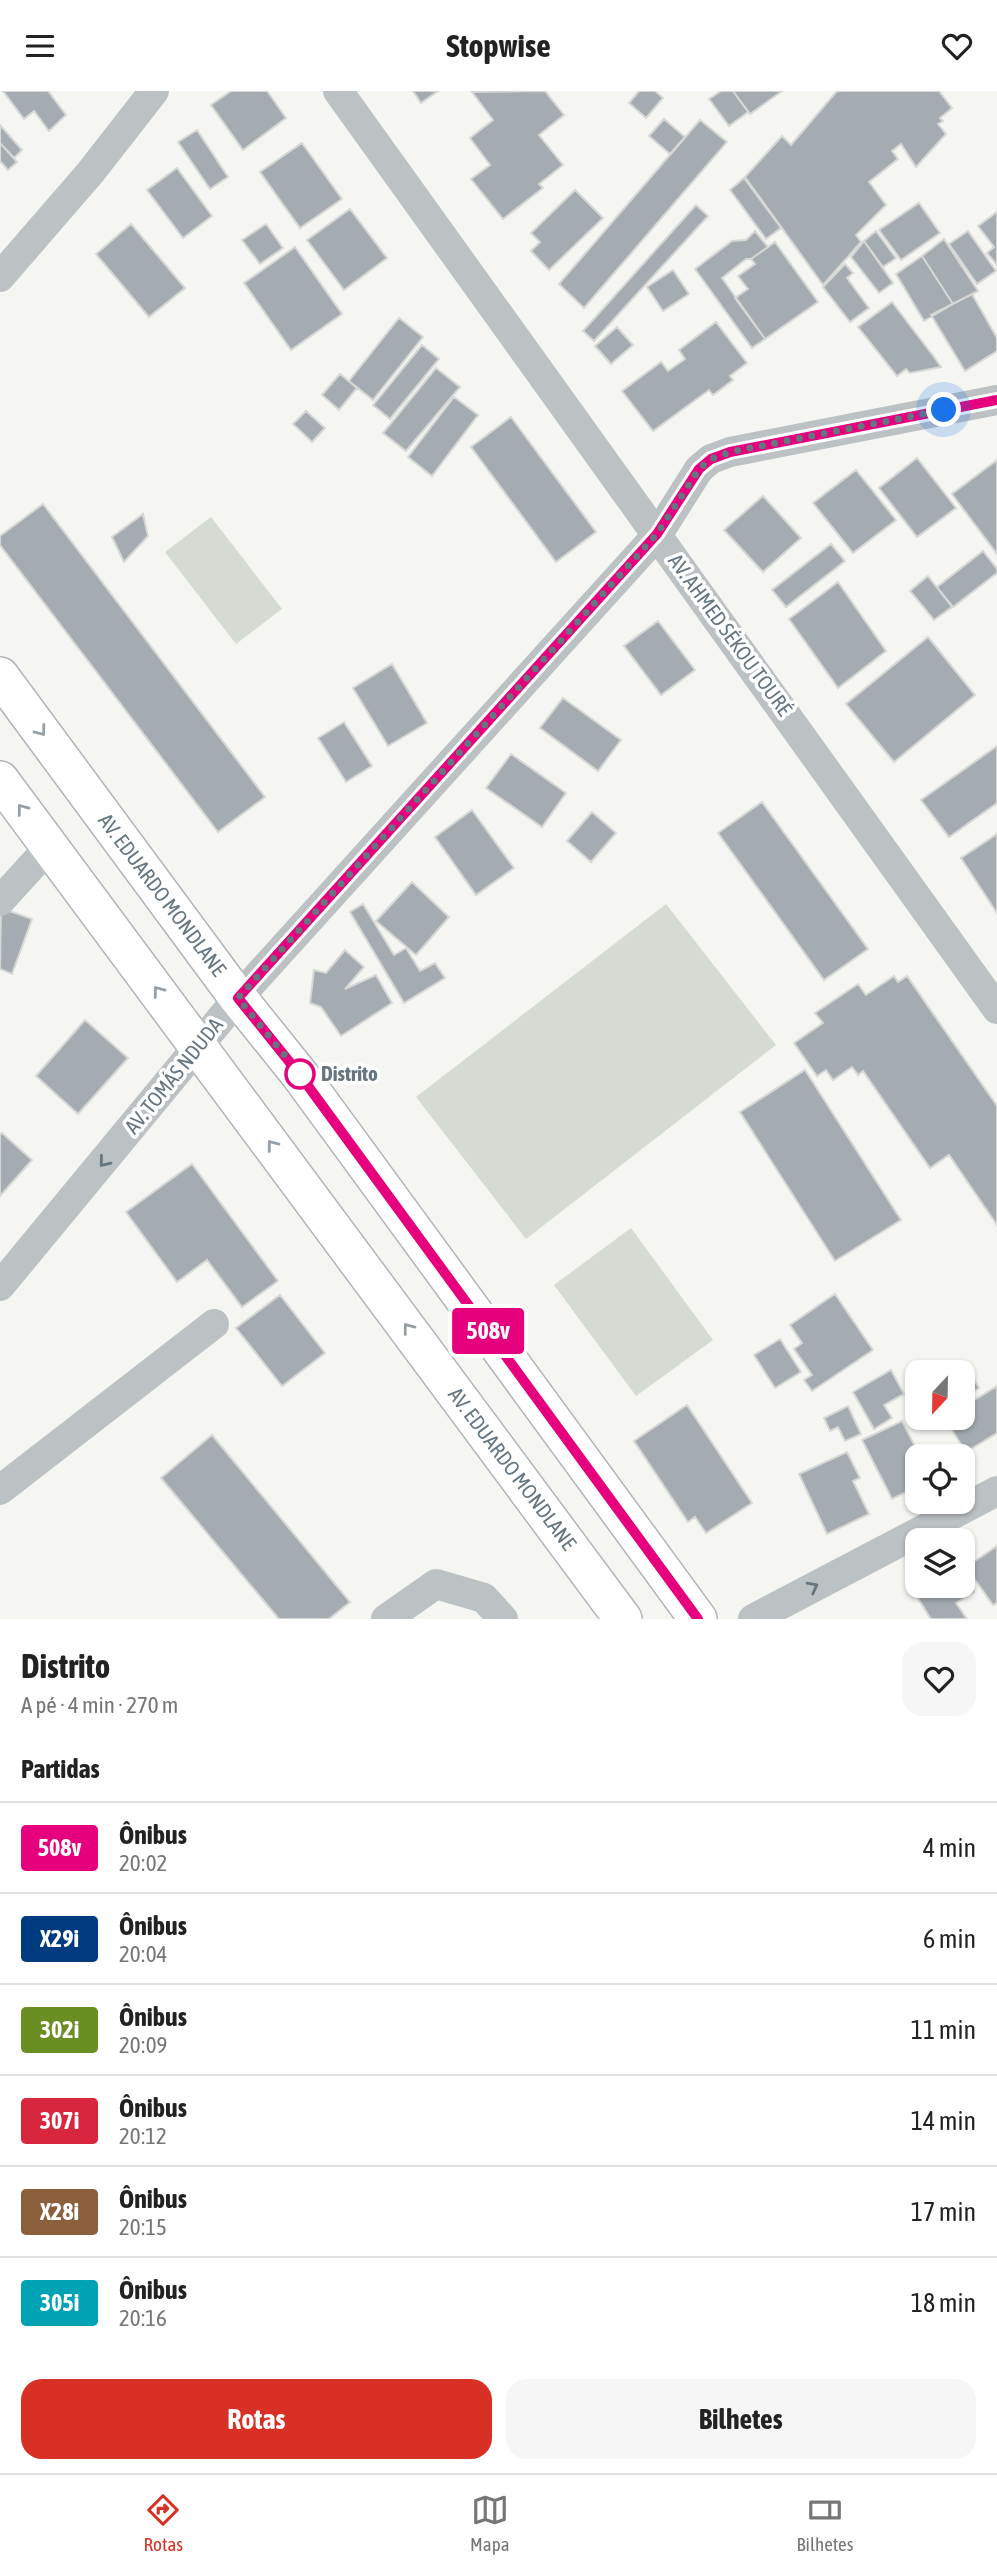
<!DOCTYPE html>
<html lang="pt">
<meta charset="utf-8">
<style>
body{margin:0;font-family:"Asap Condensed",sans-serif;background:#f6f6f6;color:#222;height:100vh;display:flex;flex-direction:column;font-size:26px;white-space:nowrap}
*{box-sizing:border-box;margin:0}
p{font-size:23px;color:#767676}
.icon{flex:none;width:38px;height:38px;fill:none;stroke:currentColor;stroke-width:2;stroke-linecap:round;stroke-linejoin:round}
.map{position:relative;height:1528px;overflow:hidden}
.sheet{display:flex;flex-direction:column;background:#fff;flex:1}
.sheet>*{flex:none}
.badge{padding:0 14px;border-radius:5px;font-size:24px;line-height:46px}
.needle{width:46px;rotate:202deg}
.controls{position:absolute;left:905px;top:1269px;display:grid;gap:14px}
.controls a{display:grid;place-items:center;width:70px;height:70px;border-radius:14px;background:#fff;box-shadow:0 2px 5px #0004;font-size:35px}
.you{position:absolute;width:35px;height:35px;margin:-18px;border:5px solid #fff;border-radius:50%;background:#1a73e8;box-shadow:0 0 0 10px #1a73e833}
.map>.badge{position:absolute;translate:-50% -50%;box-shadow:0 0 0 4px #fff}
h2{padding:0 21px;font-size:26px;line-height:63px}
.round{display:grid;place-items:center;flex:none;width:74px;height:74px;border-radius:21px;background:#f6f6f6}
.summary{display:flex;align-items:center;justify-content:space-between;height:119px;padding:0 21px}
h1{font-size:33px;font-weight:700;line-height:52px}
.cta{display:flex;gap:14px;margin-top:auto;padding:14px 21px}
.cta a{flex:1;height:80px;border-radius:21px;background:#d93025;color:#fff;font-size:28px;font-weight:700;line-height:80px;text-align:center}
.cta a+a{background:#f6f6f6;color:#222}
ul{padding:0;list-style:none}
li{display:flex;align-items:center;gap:21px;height:91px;padding:0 21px;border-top:2px solid #e0e0e0}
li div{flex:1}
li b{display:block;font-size:26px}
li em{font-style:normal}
li .badge{min-width:77px;font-weight:700;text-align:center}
header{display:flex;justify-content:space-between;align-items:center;height:91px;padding:0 21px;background:#fff;font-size:32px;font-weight:700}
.tab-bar{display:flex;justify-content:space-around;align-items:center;height:98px;border-top:2px solid #e0e0e0;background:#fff;font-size:19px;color:#767676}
.tab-bar a{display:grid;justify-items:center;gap:4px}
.tab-bar .active{color:#d93025}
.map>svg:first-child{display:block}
.green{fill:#d5dad2}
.building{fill:#a4acb1;stroke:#d7d7d5;stroke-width:2}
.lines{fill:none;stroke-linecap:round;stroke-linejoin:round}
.major-casing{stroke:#b0b5b8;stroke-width:40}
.minor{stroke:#bcc1c4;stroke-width:30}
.major{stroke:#fff;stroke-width:37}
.oneway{stroke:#949fa7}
.oneway2{stroke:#667681}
.line-casing{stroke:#fff;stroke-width:16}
.line{stroke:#e6007e;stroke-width:10}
.walk{stroke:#667681;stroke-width:7;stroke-dasharray:0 12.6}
.stop-dot{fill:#fff;stroke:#e6007e;stroke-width:3.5}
.labels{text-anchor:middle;stroke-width:7;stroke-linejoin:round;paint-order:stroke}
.street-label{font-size:21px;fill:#667681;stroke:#fff}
.stop-label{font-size:21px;font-weight:bold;fill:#667681;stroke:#fff;text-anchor:start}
</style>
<header><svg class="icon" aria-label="menu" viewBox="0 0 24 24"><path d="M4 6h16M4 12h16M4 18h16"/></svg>Stopwise<svg class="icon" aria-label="heart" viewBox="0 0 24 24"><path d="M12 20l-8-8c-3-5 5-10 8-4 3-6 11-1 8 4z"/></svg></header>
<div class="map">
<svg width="997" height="1528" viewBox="0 0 997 1528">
<rect width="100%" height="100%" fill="#f5f5f2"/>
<path class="green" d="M211,426L282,518L236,553L165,461Z
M666,813L776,954L526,1148L416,1006Z
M631,1137L713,1249L636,1305L554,1194Z"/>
<path class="building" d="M3,0H48L66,24L49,40L34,20L24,28Z
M231,0H267L286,27L243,59L211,14Z
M413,0H438L421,12Z
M545,0L564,24L539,44L563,74L539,93L543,97L503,128L471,88L490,74L470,47L493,29L472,1Z
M639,0H655L663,7L646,27L629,12Z
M721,0H733L748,21L729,35L709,8Z
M733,0H782L750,23Z
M837,0H939L952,17L940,27L943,30L938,33L946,43L916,76L901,53L892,60L898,68L869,91L886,114L856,144L861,151L823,194L745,86L782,45L791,54Z
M664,28L685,46L670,63L649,45Z
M700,29L727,51L584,217L559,193Z
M0,34L22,59L14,67L0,52Z
M197,39L228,86L210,98L178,51Z
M0,52L17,71L8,79L0,70Z
M302,52L342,108L300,137L260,81Z
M177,77L212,125L183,147L147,99Z
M744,87L781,137L766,148L730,99Z
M575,99L603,127L549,179L531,160L540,151L531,142Z
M919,112L940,142L901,169L879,139Z
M696,114L708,125L594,250L583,240Z
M350,118L387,167L344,199L307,149Z
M997,121V174L987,162L994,156L978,135Z
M131,133L185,197L149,226L96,163Z
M266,133L283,157L260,173L242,149Z
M755,140L768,156L751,168H746L722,187L765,248L752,257L695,178L732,150L746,149Z
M876,140L896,167L883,176L864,150Z
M968,140L996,180L977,193L949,153Z
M944,148L978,200L953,213L922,165Z
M864,150L893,192L879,202L851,166Z
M775,151L818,211L765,248L735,207L748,198L738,185L755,173L751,168Z
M295,156L342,223L291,259L244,192Z
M922,165L953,213L924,230L896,183Z
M845,173L853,182L847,187L869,217L850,231L823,196Z
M673,179L689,203L663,220L647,196Z
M972,203L997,247V260L965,280L931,224Z
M892,211L934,266L941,276L910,282L906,278L897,285L858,236Z
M399,227L423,246L373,309L349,290Z
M716,231L747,272L730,285L733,289L713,304L709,299L653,340L622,300L661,271L668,280L685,268L679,259Z
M617,236L633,254L611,273L595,255Z
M422,254L439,268L390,328L373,314Z
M436,277L460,296L406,360L383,342Z
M340,283L357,297L339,319L322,304Z
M454,306L478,324L432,385L408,366Z
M306,320L325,337L312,351L293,333Z
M511,326L596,441L556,471L471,356Z
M917,367L956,417L917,446L879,397Z
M997,369V463L952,403Z
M856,379L896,429L853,462L813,412Z
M763,405L801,447L763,481L724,439Z
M43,413L265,706L218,741L0,454V445Z
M143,423L148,445L124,471L112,446Z
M831,453L845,470L786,516L772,499Z
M983,460L997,478V482L953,516L937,496Z
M928,485L952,516L934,529L910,500Z
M838,491L886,560L838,597L789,528Z
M658,530L695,579L661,604L624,555Z
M928,546L975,604L894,671L846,613Z
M392,573L427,632L388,655L353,597Z
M563,607L621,649L598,680L540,637Z
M344,631L372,675L346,691L318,647Z
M997,655V712L949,746L921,709Z
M511,663L566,702L542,736L486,697Z
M762,711L868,858L824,889L718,742Z
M472,719L514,777L476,804L435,746Z
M592,721L616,742L591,771L567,750Z
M997,743V822L961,767Z
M412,791L449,826L416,864L376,830Z
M363,813L394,864L406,857L420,880L435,872L445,887L404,912L350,821Z
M1,817L32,828L12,883L0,878Z
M345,859L364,876L345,898L376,884L392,912L341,945L321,916L310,912L314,879L326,882Z
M894,885L898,891L907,885L997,1015V1134L949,1064L930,1077L863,980L858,984L852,976L833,989L826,979L817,985L794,952L823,932L815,922L858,893L866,904Z
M85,929L128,967L78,1023L36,985Z
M805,979L901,1129L835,1170L740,1021Z
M2,1042L32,1069L0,1105V1044Z
M192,1073L278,1190L242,1216L207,1169L177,1191L126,1121Z
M835,1203L873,1259L812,1300L804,1289L812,1284L794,1258L802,1252L790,1234Z
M280,1204L325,1262L282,1295L236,1237Z
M780,1248L801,1281L775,1297L754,1264Z
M891,1279L904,1303L884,1314L892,1327L874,1338L853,1301Z
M969,1281L979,1297L962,1307V1285Z
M997,1295V1342L966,1361L945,1328L962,1326V1317Z
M687,1314L752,1412L706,1442L695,1426L688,1431L634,1350Z
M848,1315L861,1343L845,1350L838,1336L830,1340L824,1327Z
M902,1330L920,1365H917V1396L892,1408L862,1349Z
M212,1344L350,1511L329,1528H279L161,1387Z
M847,1361L860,1387L853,1390L869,1423L827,1443L799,1383Z
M997,1455V1512L993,1514L966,1476Z
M962,1482L974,1501L956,1512L967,1528H931L912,1498L918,1494H962Z"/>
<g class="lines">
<defs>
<path id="major" d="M0,585L238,907L300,984L698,1528
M0,689L623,1528"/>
</defs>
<use href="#major" class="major-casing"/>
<path class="minor" d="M338,0L997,918
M0,186L90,82L154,0
M0,810L50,755
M0,1195L238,907L658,443L699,378L711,368L730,361L997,309
M0,1399L214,1233
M386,1528L436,1493L484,1507L503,1528
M753,1528L997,1400"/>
<use href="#major" class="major"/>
</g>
<defs><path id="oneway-chevron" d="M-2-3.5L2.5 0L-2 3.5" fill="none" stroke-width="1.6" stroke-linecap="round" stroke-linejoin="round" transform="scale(1.75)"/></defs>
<g class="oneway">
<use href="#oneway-chevron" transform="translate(41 640) rotate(53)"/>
<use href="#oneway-chevron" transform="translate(22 718) rotate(-127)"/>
<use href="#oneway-chevron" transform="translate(158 900) rotate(-127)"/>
<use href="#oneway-chevron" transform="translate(272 1054) rotate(-127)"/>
<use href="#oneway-chevron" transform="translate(408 1237) rotate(-127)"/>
</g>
<g class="oneway2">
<use href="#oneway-chevron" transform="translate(104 1071) rotate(129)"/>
<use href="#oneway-chevron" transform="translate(813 1496) rotate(-28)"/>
</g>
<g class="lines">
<defs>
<path id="line" d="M698,1528L300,984L238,907L657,443L699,378L711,368L730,361L997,309"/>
</defs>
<use href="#line" class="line-casing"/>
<use href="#line" class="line"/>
<path class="walk" d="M300,983L238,907L657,443L699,378L711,368L730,361L944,319"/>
</g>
<circle class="stop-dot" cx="300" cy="983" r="14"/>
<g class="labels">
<g class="street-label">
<text transform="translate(730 544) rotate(54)" y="7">AV. AHMED SÉKOU TOURÉ</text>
<text transform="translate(162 804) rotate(53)" y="7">AV. EDUARDO MONDLANE</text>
<text transform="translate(174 985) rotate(-51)" y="7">AV. TOMÁS NDUDA</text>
<text transform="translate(512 1378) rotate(53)" y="7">AV. EDUARDO MONDLANE</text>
</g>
<g class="stop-label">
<text x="321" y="990">Distrito</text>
</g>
</g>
</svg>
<div class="controls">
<a><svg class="needle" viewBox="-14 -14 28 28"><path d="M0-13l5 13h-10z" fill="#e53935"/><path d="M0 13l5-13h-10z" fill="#767676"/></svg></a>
<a><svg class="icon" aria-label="locate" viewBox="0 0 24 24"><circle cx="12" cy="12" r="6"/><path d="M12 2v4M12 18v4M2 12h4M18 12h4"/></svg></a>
<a><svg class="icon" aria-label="layers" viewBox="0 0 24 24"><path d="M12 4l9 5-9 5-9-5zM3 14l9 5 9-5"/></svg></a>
</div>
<div class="you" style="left:944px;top:319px"></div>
<b class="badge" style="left:488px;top:1240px;background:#e6007e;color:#fff">508v</b>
</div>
<section class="sheet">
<div class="summary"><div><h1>Distrito</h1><p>A pé · 4 min · 270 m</p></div><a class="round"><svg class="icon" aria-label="heart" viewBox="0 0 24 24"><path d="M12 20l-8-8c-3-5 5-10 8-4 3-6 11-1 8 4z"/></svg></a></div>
<h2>Partidas</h2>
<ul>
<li><span class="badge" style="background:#e6007e;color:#fff">508v</span><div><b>Ônibus</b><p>20:02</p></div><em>4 min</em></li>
<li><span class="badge" style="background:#003b80;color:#fff">X29i</span><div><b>Ônibus</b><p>20:04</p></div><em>6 min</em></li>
<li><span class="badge" style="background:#6b8e23;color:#fff">302i</span><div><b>Ônibus</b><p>20:09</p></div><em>11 min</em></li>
<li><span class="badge" style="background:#d7263d;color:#fff">307i</span><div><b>Ônibus</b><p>20:12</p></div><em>14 min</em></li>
<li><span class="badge" style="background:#8b5e3c;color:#fff">X28i</span><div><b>Ônibus</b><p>20:15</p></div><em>17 min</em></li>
<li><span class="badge" style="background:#00a3b4;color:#fff">305i</span><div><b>Ônibus</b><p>20:16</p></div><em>18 min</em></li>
</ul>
<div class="cta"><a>Rotas</a><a>Bilhetes</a></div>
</section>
<nav class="tab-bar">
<a class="active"><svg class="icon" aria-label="directions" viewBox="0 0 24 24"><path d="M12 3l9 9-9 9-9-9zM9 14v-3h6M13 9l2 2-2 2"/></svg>Rotas</a>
<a><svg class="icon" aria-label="map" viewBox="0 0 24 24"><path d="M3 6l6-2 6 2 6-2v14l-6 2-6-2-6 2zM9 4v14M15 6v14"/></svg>Mapa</a>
<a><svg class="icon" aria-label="tickets" viewBox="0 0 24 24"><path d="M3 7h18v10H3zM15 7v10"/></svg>Bilhetes</a>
</nav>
